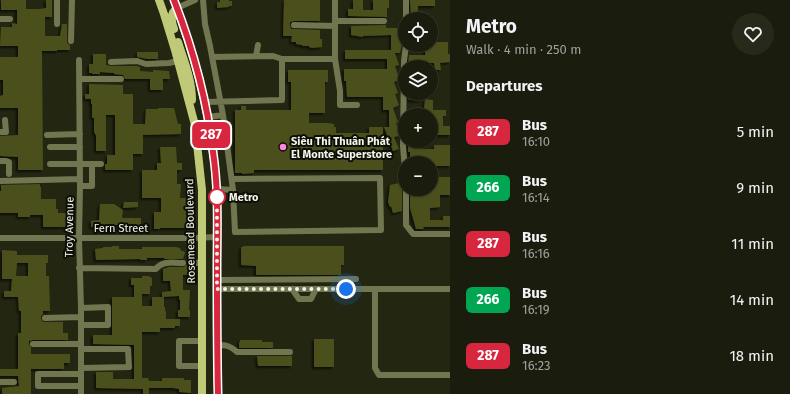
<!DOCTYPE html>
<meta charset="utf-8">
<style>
body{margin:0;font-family:"Fira Sans",sans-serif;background:#27291b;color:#f1f3f6;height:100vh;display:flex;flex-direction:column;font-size:15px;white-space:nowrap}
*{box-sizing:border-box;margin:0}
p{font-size:13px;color:#9fa19d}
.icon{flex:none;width:22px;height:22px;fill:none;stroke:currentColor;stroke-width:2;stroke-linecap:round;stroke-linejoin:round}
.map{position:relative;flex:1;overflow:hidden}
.drawer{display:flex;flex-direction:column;background:#1a1c0d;width:340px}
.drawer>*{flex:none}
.badge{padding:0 8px;border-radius:6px;font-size:14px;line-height:26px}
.controls{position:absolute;left:398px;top:12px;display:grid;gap:8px}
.controls a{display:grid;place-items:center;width:40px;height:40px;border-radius:50%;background:#1a1c0d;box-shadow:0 1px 3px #0004,0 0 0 1px #383a2e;font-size:20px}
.you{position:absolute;width:20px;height:20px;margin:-10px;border:3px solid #fff;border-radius:50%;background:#1a73e8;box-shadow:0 0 0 6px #1a73e833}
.map>.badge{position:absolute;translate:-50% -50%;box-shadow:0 0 0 2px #fff}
h2{padding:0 16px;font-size:15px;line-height:36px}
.round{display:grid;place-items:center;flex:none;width:42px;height:42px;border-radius:21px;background:#27291b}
.summary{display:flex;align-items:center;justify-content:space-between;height:68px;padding:0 16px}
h1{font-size:19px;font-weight:700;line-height:30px}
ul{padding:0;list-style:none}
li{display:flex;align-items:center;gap:12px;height:56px;padding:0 16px}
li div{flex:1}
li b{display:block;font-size:15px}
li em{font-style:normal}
li .badge{min-width:44px;font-weight:700;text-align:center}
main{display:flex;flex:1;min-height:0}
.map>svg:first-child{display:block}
.building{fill:#4b501b;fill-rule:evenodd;filter:url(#shadow)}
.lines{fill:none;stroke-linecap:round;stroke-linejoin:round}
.minor{stroke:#717650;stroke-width:6}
.major{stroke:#bfc978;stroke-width:8}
.line-casing{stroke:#fff;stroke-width:9}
.line{stroke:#d7263d;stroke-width:6}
.walk{stroke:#f1f4e6;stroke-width:4;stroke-dasharray:0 7.2}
.poi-dot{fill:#fe86e1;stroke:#0d0e06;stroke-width:1.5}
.stop-dot{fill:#fff;stroke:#d7263d;stroke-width:2}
.labels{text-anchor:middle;stroke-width:4;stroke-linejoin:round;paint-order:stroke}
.poi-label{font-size:11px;font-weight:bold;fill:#f1f4e6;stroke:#0d0e06;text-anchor:start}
.stop-label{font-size:11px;font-weight:bold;fill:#f1f4e6;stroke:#0d0e06;text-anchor:start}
.street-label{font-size:11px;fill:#f1f4e6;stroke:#0d0e06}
</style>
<main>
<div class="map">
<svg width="450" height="394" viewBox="0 0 450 394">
<defs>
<filter id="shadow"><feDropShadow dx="-2" dy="2" stdDeviation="1" flood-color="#0009"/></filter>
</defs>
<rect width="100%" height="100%" fill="#232611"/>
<path class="building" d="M1,0H26V9H40L46,8V0H52V17H45V36H60L62,24H67V43L70,45V50H57V51H42L43,170H18V157L0,156V136L18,135V108H0V96L3,95V80H0V57H18V46H0L1,27H12V23L17,24V10H1Z
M220,0H229V1H232V6H229V7L217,8V2H220Z
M284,0H320V21H294L290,22V25L291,29H294L320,30V39H322V47L312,48L309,47V46H302V45L296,44V42H291L292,36H283Z
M353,0H363V10H373V0H389V8H387V17L348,16V9H353Z
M410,0H435V6H418V19H411Z
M386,25V28H402V33H403V42L402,44L400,53H395L399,65L395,66L399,78V80L394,82L398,93L395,94L399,105L393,108L398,122L396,123L398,129L397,130L399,136L394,137L399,149L393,151L384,127H389V110H383V97H347L346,81H344V69H387V59H345V50H391V35L363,36V37L351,35V26Z
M431,42H448V54H450V62L440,63L441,70H435L434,63H423V67H408L409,55H425V45H431Z
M137,52H158V59H147L137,57Z
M93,54H106V65L111,66H136L140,67V71L153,72V70L169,71L170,79H163V90H150V79H125L123,75L114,74V73H112L100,72V74H92V73H89V64H93Z
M288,70H328V82H325V113H309V123H328L334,124V127H336V133H369V127H383V170H254V173L242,174V173H235V110H241V106H246V110H291V82H288Z
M89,84L123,85V94H133V124H145L146,109H158V108H174L178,124H181V134L143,135V154H133V170H105V164H107V155H115V115H106V151H96V135H95V133H94V118H92V104H91V99H85V94H89Z
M408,93H421V100H409Z
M425,99L433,100V110H446V116H443V126H450V135H431V115H412L411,110H424Z
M411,141H419V142H422V149H434V145H450V166H431V163H413V159H410V152H408V142H411Z
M160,147H176L177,163H182V170H177V184H181L180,198H189V214H190L191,228H160V229H154V212H161V198H142V170H157V163H161Z
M431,177H450V195H440V207L430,208V220H443V216H450V227H423L424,229H416L410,208V190L415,189H431Z
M399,183V184H401L402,187V211L393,213L391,206L390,207L388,202L390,185Z
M40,184V187H41V199H56V209H58V213H67L66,227H43V215H30V217H18V213H0V191H1V185Z
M124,202H138V207L123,208Z
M100,204H114L123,210L122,218H141V225H113V227H91V221L99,220Z
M112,246H119V249H142V247H176L180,248L181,251H184L185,253L183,259H164V258H147V260H140V259L96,260L95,249L103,248V247H112Z
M243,246H344V265H341V275H256V266L241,265V247H243Z
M2,250L17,251V255H48V263H46V276H49L50,311H43V314L41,316V319L43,322H63V333H68V340H33L29,341V344L31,348V354H70V363H64V369H31V394H2V388L19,386L18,376H0V369H18V333H21V311H19L18,297H4V291H11L12,279H2ZM17,263H28V276H16Z
M187,265L190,268V275H183V290H190L189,310H190V317H178V310H180V300H179V296L162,297V292L171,291L170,281H163V269L169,267H183Z
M142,276H149L152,278V286H150V294H142V306H152V297H164V307H165V311H166V319H180V326H175V328H160V332H142V378H148L149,381H162V378H184V380H191V393L179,392V389L173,388H149V394H143V389L96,388V372H113V379H134V345L93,344V335H112V297H134V285H131V278H142Z
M314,339H334V367H314Z
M240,340H262V342H273V348H239V342H240Z
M257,356H292V366H258Z"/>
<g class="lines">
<path class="minor" d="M203,0L205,24L210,46L223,115
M335,0V59L340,91V105H357
M406,0V19
M177,8L195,0
M0,19H10
M335,21H384
M57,24V0
M294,25L335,26
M71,41L72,0
M256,56L258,45
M212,57L273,56L282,59H335
M79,60L80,186L79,238L81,308V394
M111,62L137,61L146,64L169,63L178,61
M79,79H121
M205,102L282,100V59
M208,117L223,115L233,190L235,232L381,230L380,178L232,179
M0,132H6L5,120
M47,135L80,134
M50,147H80
M0,161H6L9,162V174
M50,164H101
M405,170L403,146L404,61L406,45
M0,181L80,179
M80,186H92V164
M217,189L233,190
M406,189V225L413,234H450
M0,238H192L217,237
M191,264L202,262
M79,268L156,269C163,260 173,263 183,263
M217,280L356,279
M217,289H450
M292,289L299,299H311L316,289
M375,289V368L379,375H450
M81,308L108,307V325H81
M45,318L81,317
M33,344H81
M217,345C227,345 230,346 237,352H290
M81,349H128L129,367L81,368
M202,366H179V341H202
M81,374H38V386H81
M0,382H14"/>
<path class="major" d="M159,0L164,14L175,50L195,125L202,190V394
M174,0C192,49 207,100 213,152C219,191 217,231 217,270C217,311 217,353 218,394
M174,29C171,21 170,13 177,8
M178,42C184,61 192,80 192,100"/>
</g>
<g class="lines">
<defs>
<path id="line" d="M174,0C193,49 207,100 213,152C219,191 217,231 217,270C217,311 217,353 218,394"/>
</defs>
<use href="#line" class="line-casing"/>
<use href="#line" class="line"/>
<path class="walk" d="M217,197V193V289H346"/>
</g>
<circle class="poi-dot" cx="283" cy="147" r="4"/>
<circle class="stop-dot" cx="217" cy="197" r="8"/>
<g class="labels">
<g class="poi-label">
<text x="291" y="145">Siêu Thi Thuân Phát<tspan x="291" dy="13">El Monte Superstore</tspan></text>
</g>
<g class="stop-label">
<text x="229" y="201">Metro</text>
</g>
<g class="street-label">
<text transform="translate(69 227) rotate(-89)" y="4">Troy Avenue</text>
<text x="121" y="232">Fern Street</text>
<text transform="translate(190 231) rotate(-91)" y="4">Rosemead Boulevard</text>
</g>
</g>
</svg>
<div class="controls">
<a><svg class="icon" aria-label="locate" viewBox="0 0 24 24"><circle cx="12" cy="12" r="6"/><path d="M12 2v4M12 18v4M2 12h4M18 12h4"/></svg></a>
<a><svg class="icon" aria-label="layers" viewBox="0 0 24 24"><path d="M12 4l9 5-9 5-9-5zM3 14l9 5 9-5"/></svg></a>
<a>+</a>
<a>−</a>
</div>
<div class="you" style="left:346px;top:289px"></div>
<b class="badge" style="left:211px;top:135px;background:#d7263d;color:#fff">287</b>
</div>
<section class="drawer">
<div class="summary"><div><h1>Metro</h1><p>Walk · 4 min · 250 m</p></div><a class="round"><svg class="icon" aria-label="heart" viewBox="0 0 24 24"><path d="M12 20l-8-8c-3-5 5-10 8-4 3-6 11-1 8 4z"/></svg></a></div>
<h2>Departures</h2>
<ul>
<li><span class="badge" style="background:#d7263d;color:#fff">287</span><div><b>Bus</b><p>16:10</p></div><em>5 min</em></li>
<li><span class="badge" style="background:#00a651;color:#fff">266</span><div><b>Bus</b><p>16:14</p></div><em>9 min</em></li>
<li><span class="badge" style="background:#d7263d;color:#fff">287</span><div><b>Bus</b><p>16:16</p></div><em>11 min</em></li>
<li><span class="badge" style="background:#00a651;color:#fff">266</span><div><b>Bus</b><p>16:19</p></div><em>14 min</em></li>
<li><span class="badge" style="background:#d7263d;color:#fff">287</span><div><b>Bus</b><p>16:23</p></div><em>18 min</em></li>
</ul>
</section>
</main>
